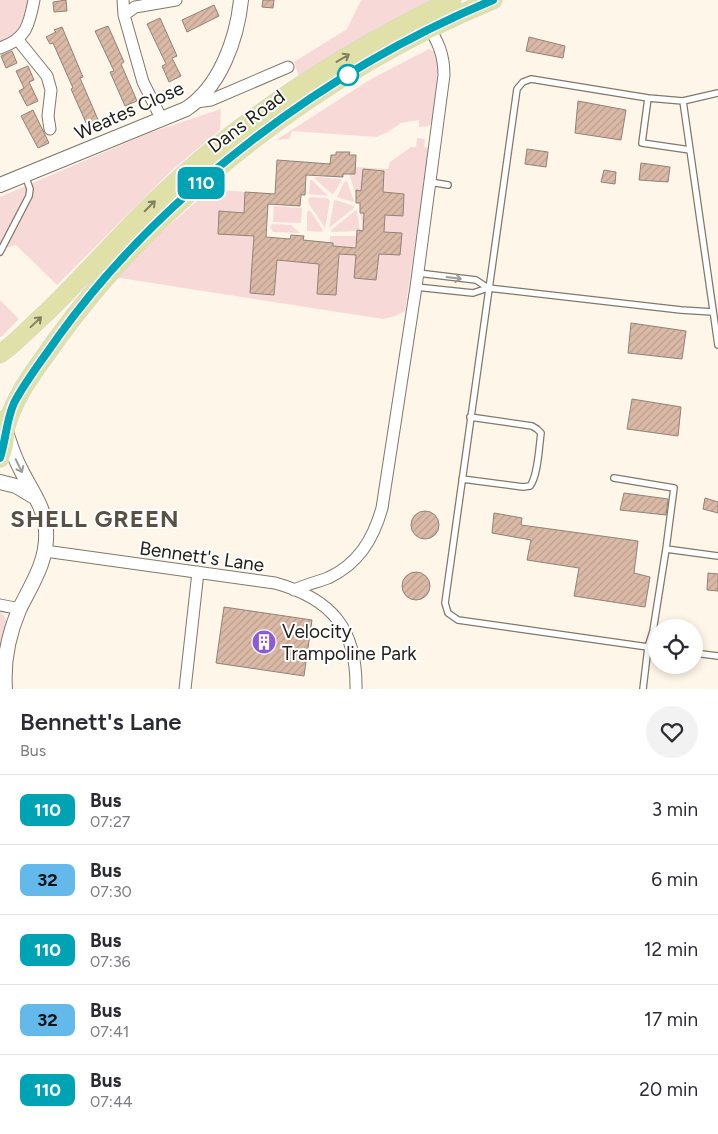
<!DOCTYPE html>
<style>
body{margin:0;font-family:Figtree,sans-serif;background:#f2f2f3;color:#2b2b33;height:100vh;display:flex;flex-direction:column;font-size:19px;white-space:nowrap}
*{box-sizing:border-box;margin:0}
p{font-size:16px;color:#7c7c81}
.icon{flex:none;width:28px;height:28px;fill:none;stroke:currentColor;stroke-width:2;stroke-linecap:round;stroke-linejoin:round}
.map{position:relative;height:689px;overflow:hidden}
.side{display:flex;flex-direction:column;background:#fff;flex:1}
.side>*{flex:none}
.badge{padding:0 10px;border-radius:8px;font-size:18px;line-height:32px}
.fabs{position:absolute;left:648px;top:619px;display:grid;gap:10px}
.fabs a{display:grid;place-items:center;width:55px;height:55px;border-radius:50%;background:#fff;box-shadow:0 2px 8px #0003;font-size:25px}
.map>.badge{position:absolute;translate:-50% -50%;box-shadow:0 0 0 2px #fff}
.round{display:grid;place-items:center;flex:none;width:52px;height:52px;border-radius:26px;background:#f2f2f3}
.summary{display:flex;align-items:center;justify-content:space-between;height:85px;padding:0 20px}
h1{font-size:24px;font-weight:600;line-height:38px}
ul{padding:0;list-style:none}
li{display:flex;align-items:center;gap:15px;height:70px;padding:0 20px;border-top:1px solid #e1e1e2}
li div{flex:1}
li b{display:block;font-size:19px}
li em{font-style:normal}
li .badge{min-width:55px;font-weight:700;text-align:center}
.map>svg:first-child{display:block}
.green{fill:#f7dad7}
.building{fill:url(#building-hatch);stroke:#928278}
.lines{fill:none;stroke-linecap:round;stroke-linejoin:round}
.service-casing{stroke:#81786a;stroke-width:8}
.minor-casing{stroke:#81786a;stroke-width:13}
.tertiary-casing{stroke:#81786a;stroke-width:16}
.primary-casing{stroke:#d7d7d6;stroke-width:19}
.service{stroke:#fff;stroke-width:5.5}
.minor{stroke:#fff;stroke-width:11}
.tertiary{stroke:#fff;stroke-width:14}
.primary{stroke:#e0e0a9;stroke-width:18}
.oneway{stroke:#828062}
.oneway2{stroke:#9c9b98}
.line-casing{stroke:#fff;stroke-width:11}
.line{stroke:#00a3b4;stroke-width:8}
.stop-dot{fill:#fff;stroke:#00a3b4;stroke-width:2.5}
.labels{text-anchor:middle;stroke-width:4;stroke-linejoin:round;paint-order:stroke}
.street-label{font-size:19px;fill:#23201a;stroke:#fff}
.poi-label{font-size:19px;fill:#23201a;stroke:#fff;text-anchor:start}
.district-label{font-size:24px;font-weight:bold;letter-spacing:1px;fill:#595144;stroke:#fff}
</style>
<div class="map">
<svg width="718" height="689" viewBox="0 0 718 689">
<defs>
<pattern id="building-hatch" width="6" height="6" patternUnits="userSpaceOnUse" patternTransform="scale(1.25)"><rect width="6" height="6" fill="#dab9a6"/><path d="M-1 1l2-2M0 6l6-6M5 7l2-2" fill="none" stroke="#bb9f8e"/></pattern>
</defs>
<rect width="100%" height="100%" fill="#fef6e9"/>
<path class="green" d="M0,0H28C23,20 21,33 0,41Z
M361,0H449L299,77L294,62L347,29Z
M429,49L437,53L439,57L433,119L429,126L419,127V120L401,123L388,132L376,137L292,131L289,139L276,140L371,79Z
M221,109L220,130L171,171L57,285L16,245L0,250V197L149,133Z
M417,138L425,139L424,147L429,148L405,311L396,316L383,319L107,276L121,267L211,189L245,192L244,213L219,211L263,236L254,239L250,293L274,295L277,260L319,264L317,294L336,295L339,254H343L344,247L333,246V243L330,242V236H357V231L332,232L331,230L356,210L357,211L360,230H363L360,213H364V219L385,215H403L404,194L383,192L384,171L363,169L361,191H356V195L349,174H355V167L388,169L390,162L411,147H416Z
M318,177L340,179L342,180L334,193L332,194L314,178Z
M310,180H312L328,196L309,194Z
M347,181L354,201L353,202L337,197L344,182Z
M310,197L327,198L330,201L325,228L309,204L308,200Z
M336,200L354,206V208L329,228L334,201Z
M274,206L302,208L301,223L273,222Z
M310,210L323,230L322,232L307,231V212Z
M272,224L291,225L300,233L273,232L270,227Z
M0,300L19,319L1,337H0Z
M0,612C13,620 3,639 0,651Z"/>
<path class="building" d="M66,0L67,11L54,12L53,2Z
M263,0H274L273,8L262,7Z
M214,5L219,16L187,32L182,20Z
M160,18L177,56L172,58L181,76L169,82L162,66L166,64L147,24Z
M108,26L124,62L121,64L137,101L125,106L110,72L114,71L95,31Z
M62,27L83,77L80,78L99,122L88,127L71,89L73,88L53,43L50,44L46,37L56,32L54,30Z
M529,37L565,46L563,58L526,51Z
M12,51L17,63L6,68L1,56Z
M28,66L34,80L29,82L38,101L27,106L19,91L24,88L16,71Z
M578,101L626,110L621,140L575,133Z
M33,110L49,143L38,148L21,116Z
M527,149L548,152L546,167L525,164Z
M336,152H350L349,155H356L355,174H343V177L306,175L305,195H301L300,206L268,204L266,237L290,239L291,235L304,236L303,240L333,243V246L356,248L357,230L363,231L364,213H360V203H356V190L361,191L363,169L384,171L383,192L404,194L403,216L385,215L384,232L402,233L400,255L379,254L376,280L354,278L356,255L339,254L336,295L317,294L319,264L277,260L274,295L250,293L254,236L218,234L219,211L244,213L245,192L275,194L277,160L330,164L331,155H336Z
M641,163L670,167L668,182L639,180Z
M604,170L616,172L615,184L601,182Z
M631,323L686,331L682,359L628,353Z
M632,399L681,407L678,436L627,429Z
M624,493L668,499L666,515L620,510Z
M705,498L718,502V513L703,509Z
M411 525a14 14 0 1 1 28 0a14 14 0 1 1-28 0Z
M494,513L522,518L521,525L638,541L634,573L650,577L645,607L574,596L579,568L527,560L531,540L492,533Z
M402 586a14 14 0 1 1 28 0a14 14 0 1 1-28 0Z
M708,573L718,574V591L707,590Z
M224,607L312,620L304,676L216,663Z"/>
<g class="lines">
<defs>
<path id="service" d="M648,98L642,143L690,150
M683,101L718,93
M430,182L448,185
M0,252L29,196L30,189L25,175
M418,273L476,280L488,288
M416,287L473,293L488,288L681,310L713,312
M614,478L674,488L666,549
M462,479L523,487L530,486C538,476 539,447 541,433L537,429L532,426L470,417
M656,648L648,647L653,631L666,549L718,556
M694,653L718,656
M643,689L648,647L458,620L448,613L445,603L517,89L523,82L531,79L648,98L683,101L718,345"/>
<path id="minor" d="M123,0L124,15L143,82L161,118
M124,15L135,7L176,0
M18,40L47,76L51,90L48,116L50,129
M0,48C26,39 29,26 34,0
M196,102L211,100L288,67
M45,551L275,583C333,599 357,630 356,689
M294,590C305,585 317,582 328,578C358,564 373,540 382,508L416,287L444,75C444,55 438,40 426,24
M0,605L20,609
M185,689L198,572"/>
<path id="tertiary" d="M0,185L186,109C220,87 237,39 241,0
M0,482L16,486L36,498
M5,689C3,661 8,636 19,610C31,585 48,561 46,531C45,507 30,489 20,468C14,457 10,444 6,432"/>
<path id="primary" d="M0,354C16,343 30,327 45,314C83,277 118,237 156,200C242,117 345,52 452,0
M5,430C14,395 37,368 57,339C163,193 327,68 493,0
M0,458C5,445 7,434 2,420"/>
</defs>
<use href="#service" class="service-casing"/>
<use href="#minor" class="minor-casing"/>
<use href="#tertiary" class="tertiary-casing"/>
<use href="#primary" class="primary-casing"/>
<use href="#service" class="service"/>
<use href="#minor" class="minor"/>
<use href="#tertiary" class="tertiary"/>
<use href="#primary" class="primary"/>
</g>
<defs><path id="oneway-shaft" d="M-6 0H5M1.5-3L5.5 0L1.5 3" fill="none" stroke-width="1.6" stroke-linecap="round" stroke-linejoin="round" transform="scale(1.25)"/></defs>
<g class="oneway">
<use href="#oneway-shaft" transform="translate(343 58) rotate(-31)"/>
<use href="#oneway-shaft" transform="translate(150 206) rotate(-45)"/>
<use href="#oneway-shaft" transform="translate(36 322) rotate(-43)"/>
</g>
<g class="oneway2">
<use href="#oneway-shaft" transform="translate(454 278) rotate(7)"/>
<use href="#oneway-shaft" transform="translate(19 466) rotate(64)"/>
</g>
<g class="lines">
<defs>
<path id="line" d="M0,458C6,440 6,421 14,403C26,380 43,359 58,337C162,192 329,68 493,0"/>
</defs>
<use href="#line" class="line-casing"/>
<use href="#line" class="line"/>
</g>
<defs>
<symbol id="building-disc" viewBox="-11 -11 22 22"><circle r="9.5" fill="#8d5bd3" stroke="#fff"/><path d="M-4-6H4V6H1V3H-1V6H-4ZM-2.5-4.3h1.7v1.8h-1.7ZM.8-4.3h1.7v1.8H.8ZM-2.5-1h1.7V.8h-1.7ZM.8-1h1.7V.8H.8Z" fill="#fff"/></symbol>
</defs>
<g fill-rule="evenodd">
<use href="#building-disc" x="250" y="628" width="28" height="28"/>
</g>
<circle class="stop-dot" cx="348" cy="75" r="10"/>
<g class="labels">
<g class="street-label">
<text transform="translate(129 110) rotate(-24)" y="7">Weates Close</text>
<text transform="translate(246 121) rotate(-37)" y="7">Dans Road</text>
<text transform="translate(202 556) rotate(8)" y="7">Bennett's Lane</text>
</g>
<g class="poi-label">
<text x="282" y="638">Velocity<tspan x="282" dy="22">Trampoline Park</tspan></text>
</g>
<g class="district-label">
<text x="95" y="527">SHELL GREEN</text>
</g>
</g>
</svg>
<div class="fabs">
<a><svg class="icon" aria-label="locate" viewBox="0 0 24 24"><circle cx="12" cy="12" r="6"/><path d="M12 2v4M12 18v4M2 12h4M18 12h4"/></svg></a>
</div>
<b class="badge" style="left:201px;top:183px;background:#00a3b4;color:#fff">110</b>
</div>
<section class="side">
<div class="summary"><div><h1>Bennett's Lane</h1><p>Bus</p></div><a class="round"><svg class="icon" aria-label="heart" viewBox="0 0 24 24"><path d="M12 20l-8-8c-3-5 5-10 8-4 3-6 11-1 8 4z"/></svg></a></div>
<ul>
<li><span class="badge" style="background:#00a3b4;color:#fff">110</span><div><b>Bus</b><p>07:27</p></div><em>3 min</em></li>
<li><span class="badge" style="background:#63b9e9;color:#111">32</span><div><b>Bus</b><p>07:30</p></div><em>6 min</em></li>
<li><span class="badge" style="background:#00a3b4;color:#fff">110</span><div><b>Bus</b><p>07:36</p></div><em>12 min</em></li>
<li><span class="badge" style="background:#63b9e9;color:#111">32</span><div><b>Bus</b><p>07:41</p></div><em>17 min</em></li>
<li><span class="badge" style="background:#00a3b4;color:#fff">110</span><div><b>Bus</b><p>07:44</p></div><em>20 min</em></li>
</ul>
</section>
